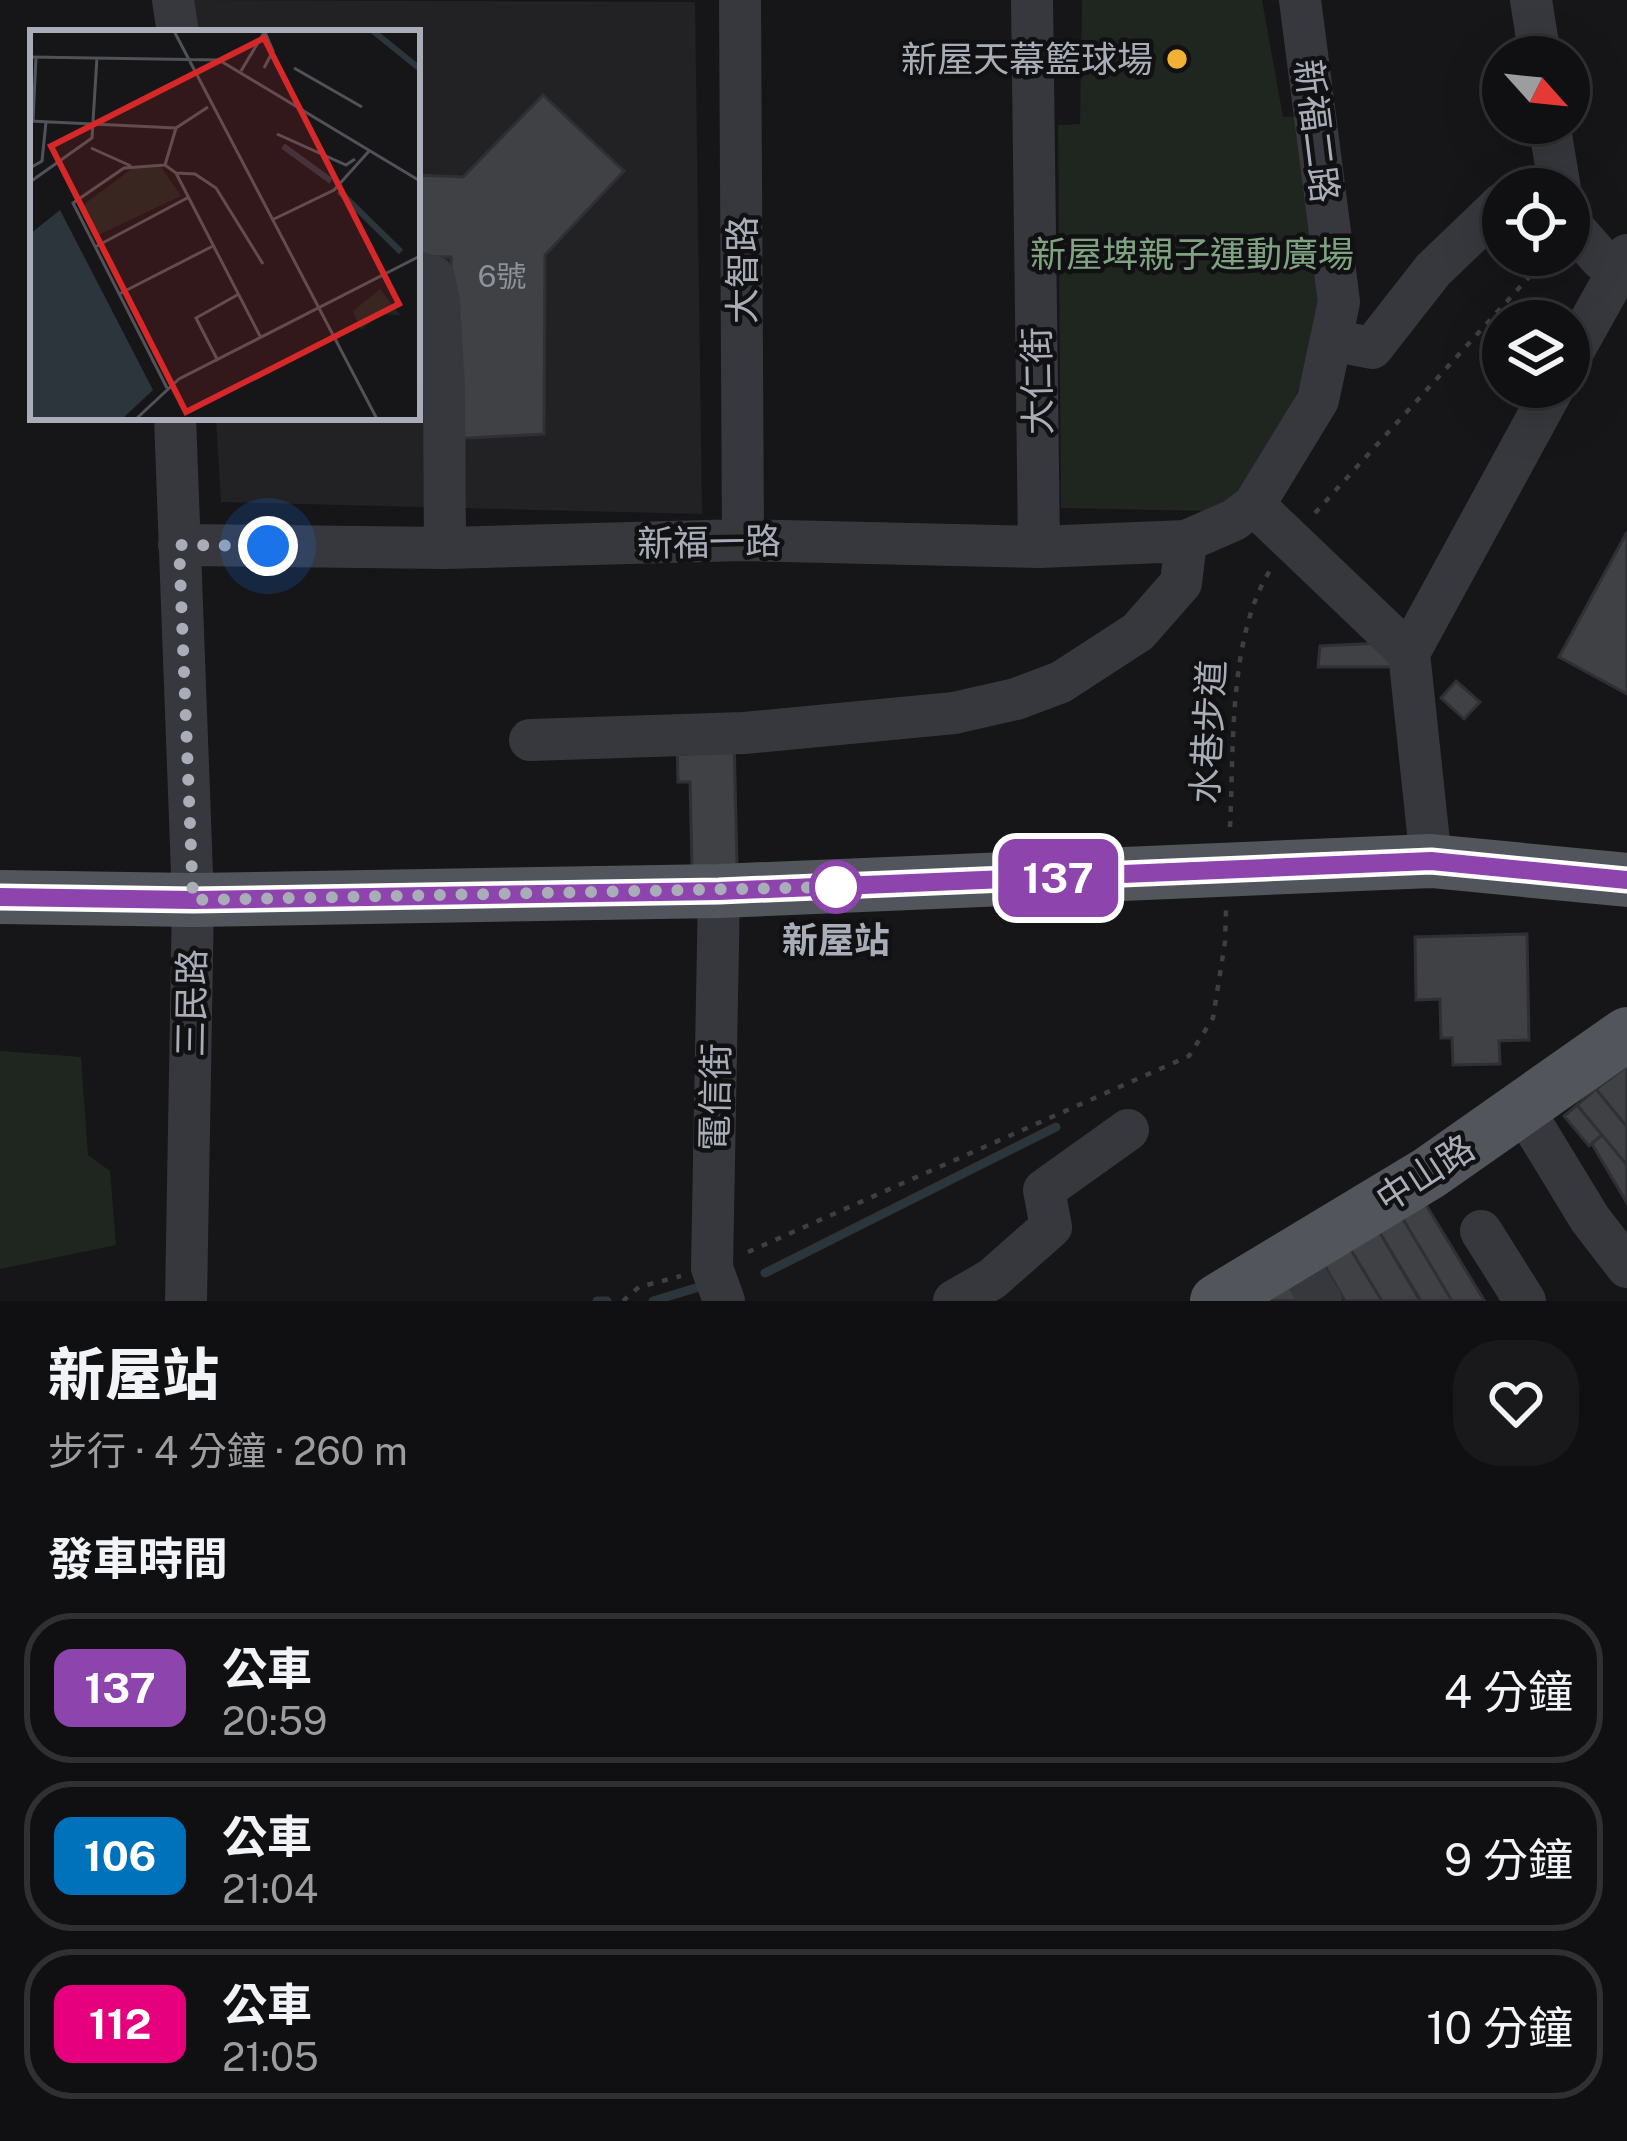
<!DOCTYPE html>
<html lang="zh-TW">
<meta charset="utf-8">
<style>
body{margin:0;font-family:"Public Sans","Noto Sans TC",sans-serif;background:#19191b;color:#f1f3f6;height:100vh;display:flex;flex-direction:column;font-size:45px;white-space:nowrap}
*{box-sizing:border-box;margin:0}
p{font-size:39px;color:#9c9d9f}
.icon{flex:none;width:66px;height:66px;fill:none;stroke:currentColor;stroke-width:2;stroke-linecap:round;stroke-linejoin:round}
.map{position:relative;height:1301px;overflow:hidden}
.side{display:flex;flex-direction:column;background:#101012;flex:1}
.side>*{flex:none}
.badge{padding:0 24px;border-radius:18px;font-size:42px;line-height:78px}
.needle{width:78px;rotate:117deg}
.fabs{position:absolute;left:1482px;top:36px;display:grid;gap:24px}
.fabs a{display:grid;place-items:center;width:108px;height:108px;border-radius:50%;background:#101012;box-shadow:0 12px 48px #0002,0 0 0 3px #303032;font-size:60px}
.you{position:absolute;width:60px;height:60px;margin:-30px;border:9px solid #fff;border-radius:50%;background:#1a73e8;box-shadow:0 0 0 18px #1a73e833}
.map>.badge{position:absolute;translate:-50% -50%;box-shadow:0 0 0 6px #fff}
h2{padding:0 48px;font-size:45px;line-height:108px}
.round{display:grid;place-items:center;flex:none;width:126px;height:126px;border-radius:48px;background:#19191b}
.head{display:flex;align-items:center;justify-content:space-between;height:204px;padding:0 48px}
h1{font-size:57px;font-weight:800;line-height:90px}
ul{padding:0;list-style:none}
li{display:flex;align-items:center;gap:36px;height:150px;margin:0 24px 18px;padding:0 24px;border:6px solid #303032;border-radius:48px}
li div{flex:1}
li b{display:block;font-size:45px}
li em{font-style:normal}
li .badge{min-width:132px;font-weight:700;text-align:center}
.map>svg:first-child{display:block}
.built{fill:#222225}
.green{fill:#1e261f}
.lines{fill:none;stroke-linecap:round;stroke-linejoin:round}
.stream{stroke:#2c353c;stroke-width:9}
.building{fill:#404145;stroke:#303034;stroke-width:3}
.path{stroke:#3d3f44;stroke-width:4.5;stroke-dasharray:6 9;stroke-linecap:butt}
.minor{stroke:#37383d;stroke-width:42}
.major{stroke:#53555c;stroke-width:54}
.line-casing{stroke:#fff;stroke-width:27}
.line{stroke:#8e44ad;stroke-width:18}
.walk{stroke:#a8adb8;stroke-width:12;stroke-dasharray:0 21.6}
.poi-dot{fill:#f2b134;stroke:#111113;stroke-width:4.5}
.stop-dot{fill:#fff;stroke:#8e44ad;stroke-width:6}
.labels{text-anchor:middle;stroke-width:9;stroke-linejoin:round;paint-order:stroke}
.number-label{font-size:30px;fill:#8e929b}
.poi-label{font-size:36px;fill:#a8adb8;stroke:#111113;text-anchor:end}
.street-label{font-size:36px;fill:#a8adb8;stroke:#111113}
.park-label{font-size:36px;fill:#7fa381;stroke:#111113}
.stop-label{font-size:36px;font-weight:bold;fill:#a8adb8;stroke:#111113}
.inset-river{fill:none;stroke:#2c353c;stroke-width:6}
.inset-road{fill:none;stroke:#505258;stroke-width:3}
.view{fill:#d62828;fill-opacity:0.15;stroke:#d62828;stroke-width:6}
.inset-edge{fill:none;stroke:#a8adb8;stroke-width:6}
</style>
<div class="map">
<svg width="1627" height="1301" viewBox="0 0 1627 1301">
<rect width="100%" height="100%" fill="#161618"/>
<path class="built" d="M189,0L695,2L702,514L221,502L216,417H417V33H193Z"/>
<path class="green" d="M1082,0H1262L1283,117H1302L1328,256L1319,345L1255,482L1209,511L1061,508L1058,125L1080,124Z
M0,1051L81,1057L88,1155L110,1171L116,1245L0,1269Z"/>
<g class="lines">
<path class="stream" d="M765,1273L1056,1127
M597,1301H607
M653,1301L699,1287"/>
</g>
<path class="building" d="M543,95L624,171L545,255L544,434L451,439V257H417V175L463,177Z
M1627,532V694L1559,657Z
M1380,643L1405,667H1318L1320,646Z
M1456,681L1480,702L1464,719L1441,698Z
M734,737L737,865L692,867L690,782H678L677,739Z
M1527,934L1529,1040L1499,1041L1500,1064L1453,1065L1452,1038H1441L1440,999L1416,1000L1415,937Z
M1627,1066V1127L1596,1089Z
M1596,1089L1627,1127V1165L1577,1105Z
M1577,1105L1602,1135L1589,1146L1564,1116Z
M1602,1135L1627,1165V1203L1592,1144Z
M1423,1200L1484,1300L1482,1301H1452L1400,1214Z
M1400,1214L1452,1301H1421L1377,1228Z
M1377,1228L1420,1301H1382L1348,1245Z
M1348,1245L1382,1301H1345L1322,1261Z
M1287,1276L1302,1301H1251Z"/>
<g class="lines">
<path class="path" d="M1315,513L1549,255
M1230,827C1234,749 1228,635 1271,569
M748,1252L1189,1056L1213,1018L1225,942L1226,910
M623,1301L639,1287L681,1276"/>
<path class="minor" d="M173,0L178,33
M740,0L743,540
M1032,0L1039,547
M1531,0L1540,57
M1549,123L1560,189
M1569,223L1601,259L1627,272
M417,272L434,277L439,302L444,386L445,548
M1331,340L1372,348L1433,270L1503,203
M1569,359L1627,255
M175,417L193,900L186,1301
M1254,505L1409,653
M179,545L445,548L743,540L1039,547L1186,541L1234,520L1254,505L1318,400L1339,302L1300,0
M530,740L744,733L954,713L1016,699L1061,682L1138,632L1181,583L1186,541
M1431,861L1409,653L1554,387
M719,891L712,1268L724,1301
M1523,1109L1590,1219L1627,1267
M1481,1231L1525,1301
M1293,1255L1321,1301
M954,1301L992,1279L1051,1227L1044,1190L1128,1130"/>
<path class="major" d="M0,897L193,900L719,891L1431,861L1627,880
M1217,1301L1429,1173L1627,1034"/>
</g>
<g class="lines">
<defs>
<path id="line" d="M0,897L193,900L719,891L1431,861L1627,880"/>
</defs>
<use href="#line" class="line-casing"/>
<use href="#line" class="line"/>
<path class="walk" d="M268,546L179,545L193,900L836,887"/>
</g>
<circle class="poi-dot" cx="1177" cy="59" r="12"/>
<circle class="stop-dot" cx="836" cy="887" r="24"/>
<g class="labels">
<g class="number-label">
<text x="502" y="287">6號</text>
</g>
<g class="poi-label">
<text x="1153" y="72">新屋天幕籃球場</text>
</g>
<g class="street-label">
<text transform="translate(1317 131) rotate(83)" y="13">新福二路</text>
<text transform="translate(742 270) rotate(-90)" y="13">大智路</text>
<text transform="translate(1037 381) rotate(-91)" y="13">大仁街</text>
<text transform="translate(709 542) rotate(-1)" y="13">新福一路</text>
<text transform="translate(1208 732) rotate(-87)" y="13">水巷步道</text>
<text transform="translate(191 1003) rotate(-89)" y="13">三民路</text>
<text transform="translate(715 1097) rotate(-89)" y="13">電信街</text>
<text transform="translate(1425 1173) rotate(-33)" y="13">中山路</text>
</g>
<g class="park-label">
<text x="1192" y="267">新屋埤親子運動廣場</text>
</g>
<g class="stop-label">
<text x="836" y="953">新屋站</text>
</g>
</g>
<g transform="translate(30 30)">
<rect width="390" height="390" fill="#161618"/>
<path d="M131,137L151,166L64,207L49,178L103,138ZM350,259L370,285L351,284L331,300L323,281Z" fill="#1e261f"/>
<path d="M30,180L123,360L92,389H0V204Z" fill="#2c353c"/>
<path class="inset-river" d="M343,1L390,39M253,116L301,151M309,161L371,222"/>
<path class="inset-road" d="M144,1L347,389M0,27L189,30L390,151M234,38L243,21L235,2M264,38L332,77M211,41L235,1M0,91L146,98L178,77M3,91L6,27M247,104L316,135L325,129M61,118L101,136M135,135L146,98M0,138L12,131L16,92M146,143L165,144L186,158L233,234M0,152L62,108L67,27M242,190L304,160L340,120M65,217L159,167M89,264L183,216M188,331L166,288L209,264M137,358L43,173L94,138L135,135L146,143L231,308M106,389L149,349L390,226"/>
<path class="view" d="M234,8L369,274L156,382L21,116Z"/>
<rect width="390" height="390" class="inset-edge"/>
</g>
</svg>
<div class="fabs">
<a><svg class="needle" viewBox="-14 -14 28 28"><path d="M0-13l5 13h-10z" fill="#e53935"/><path d="M0 13l5-13h-10z" fill="#9c9d9f"/></svg></a>
<a><svg class="icon" aria-label="locate" viewBox="0 0 24 24"><circle cx="12" cy="12" r="6"/><path d="M12 2v4M12 18v4M2 12h4M18 12h4"/></svg></a>
<a><svg class="icon" aria-label="layers" viewBox="0 0 24 24"><path d="M12 4l9 5-9 5-9-5zM3 14l9 5 9-5"/></svg></a>
</div>
<div class="you" style="left:268px;top:546px"></div>
<b class="badge" style="left:1058px;top:878px;background:#8e44ad;color:#fff">137</b>
</div>
<section class="side">
<div class="head"><div><h1>新屋站</h1><p>步行 · 4 分鐘 · 260 m</p></div><a class="round"><svg class="icon" aria-label="heart" viewBox="0 0 24 24"><path d="M12 20l-8-8c-3-5 5-10 8-4 3-6 11-1 8 4z"/></svg></a></div>
<h2>發車時間</h2>
<ul>
<li><span class="badge" style="background:#8e44ad;color:#fff">137</span><div><b>公車</b><p>20:59</p></div><em>4 分鐘</em></li>
<li><span class="badge" style="background:#0072bc;color:#fff">106</span><div><b>公車</b><p>21:04</p></div><em>9 分鐘</em></li>
<li><span class="badge" style="background:#e6007e;color:#fff">112</span><div><b>公車</b><p>21:05</p></div><em>10 分鐘</em></li>
</ul>
</section>
